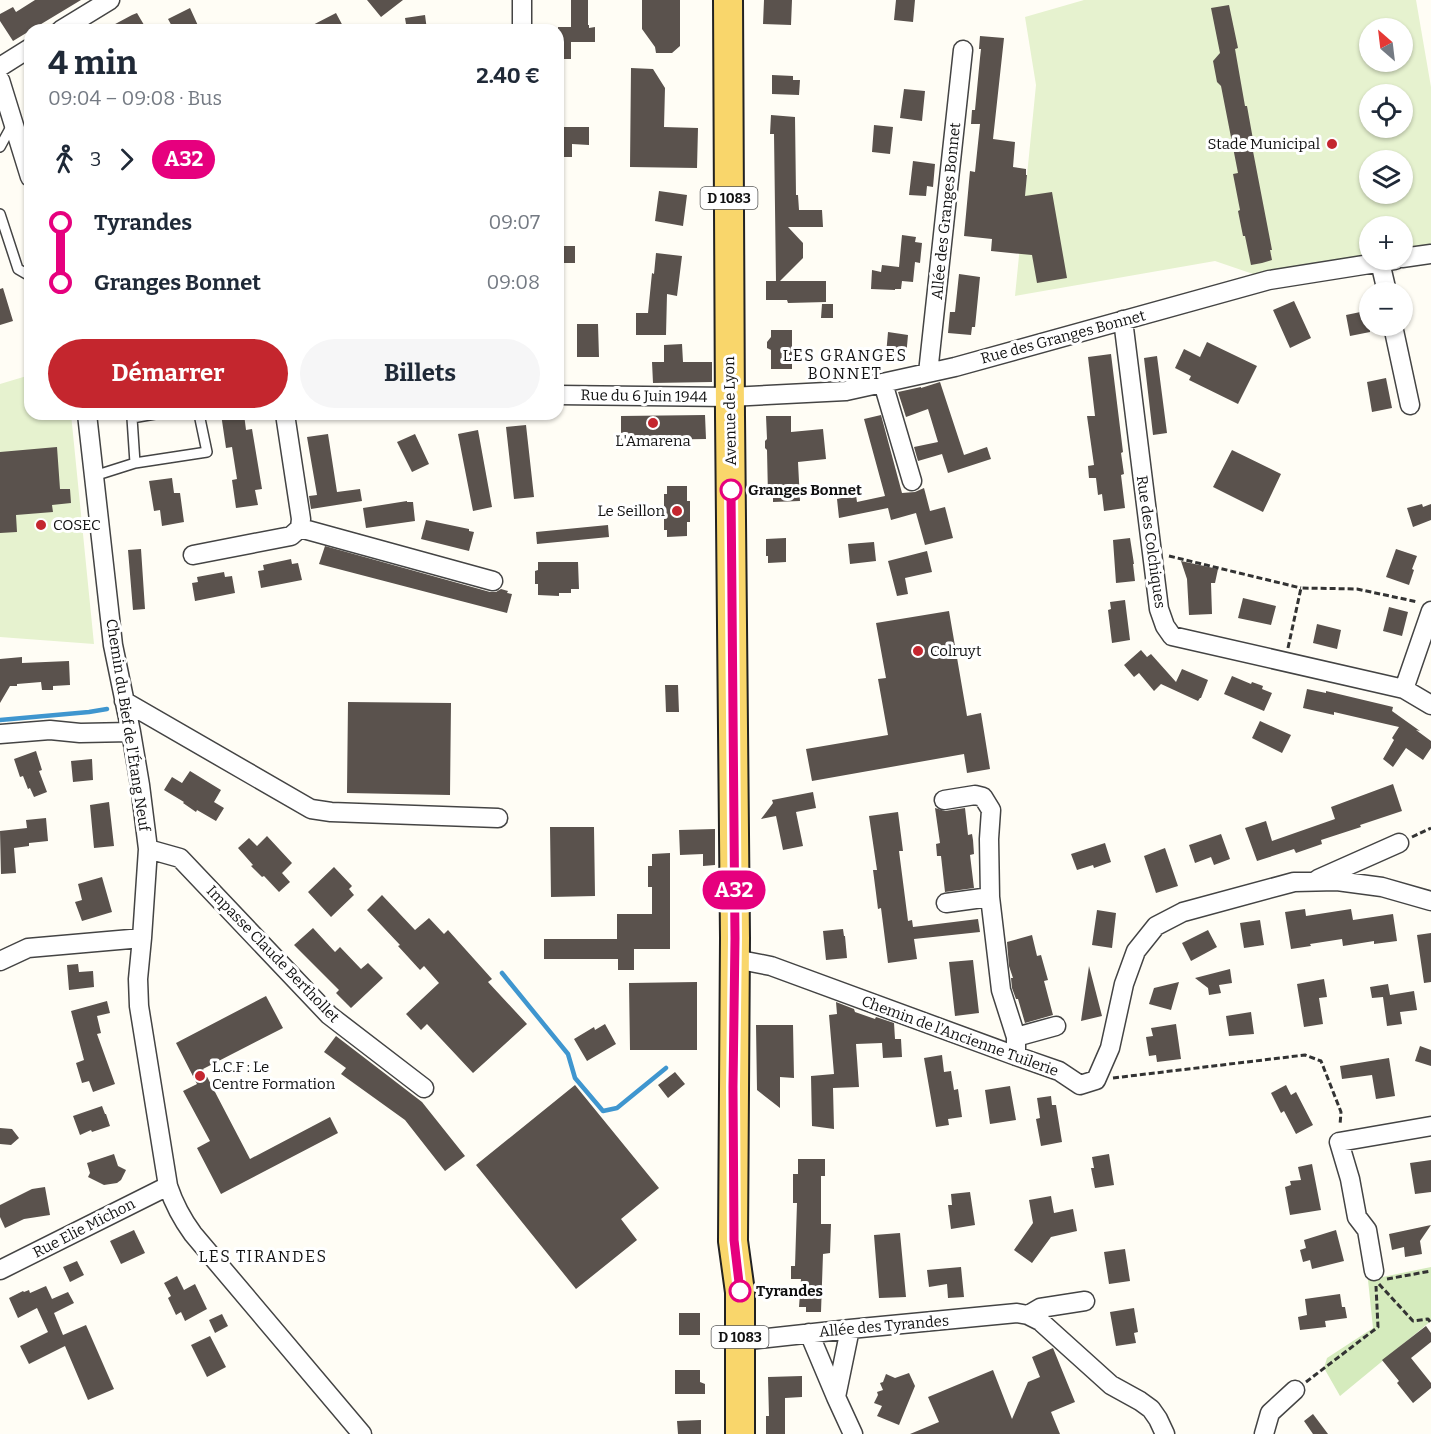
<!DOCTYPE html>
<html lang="fr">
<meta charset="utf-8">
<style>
body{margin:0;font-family:Bitter,serif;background:#f6f6f7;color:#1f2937;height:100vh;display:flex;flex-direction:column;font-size:22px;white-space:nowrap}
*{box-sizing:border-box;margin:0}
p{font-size:20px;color:#747a83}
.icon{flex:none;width:33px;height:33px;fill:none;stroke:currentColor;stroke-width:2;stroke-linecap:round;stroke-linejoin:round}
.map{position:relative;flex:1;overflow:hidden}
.details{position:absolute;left:24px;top:24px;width:540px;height:396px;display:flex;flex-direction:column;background:#fff;border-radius:18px;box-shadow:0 2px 4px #0004}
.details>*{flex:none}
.badge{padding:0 12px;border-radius:20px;font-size:21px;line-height:39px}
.needle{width:39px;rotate:332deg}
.fabs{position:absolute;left:1359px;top:18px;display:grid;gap:12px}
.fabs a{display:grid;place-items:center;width:54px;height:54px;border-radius:50%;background:#fff;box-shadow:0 2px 4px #0004;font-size:30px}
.map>.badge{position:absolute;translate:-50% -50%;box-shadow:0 0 0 3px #fff}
.legs{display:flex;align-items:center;gap:9px;height:66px;padding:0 24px;font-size:20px}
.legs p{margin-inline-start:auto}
.headline{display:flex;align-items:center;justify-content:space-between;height:102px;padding:0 24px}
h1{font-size:33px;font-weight:700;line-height:45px}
.primary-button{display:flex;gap:12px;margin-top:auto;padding:12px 24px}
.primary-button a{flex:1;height:69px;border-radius:36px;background:#c4262e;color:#fff;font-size:24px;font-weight:700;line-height:69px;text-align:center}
.primary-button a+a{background:#f6f6f7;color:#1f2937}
ul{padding:0 24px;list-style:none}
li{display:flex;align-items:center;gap:21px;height:60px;font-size:22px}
li i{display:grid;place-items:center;width:9px;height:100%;margin:0 8px;background:currentColor}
li i::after{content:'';width:15px;height:15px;margin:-8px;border:4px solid;border-radius:50%;background:#fff}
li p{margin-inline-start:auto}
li:first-child i{background:linear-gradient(#0000 50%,currentColor 0)}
li:last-child i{background:linear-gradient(currentColor 50%,#0000 0)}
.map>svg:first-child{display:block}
.green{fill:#d5ebbd}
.pitch{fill:#e6f2cf;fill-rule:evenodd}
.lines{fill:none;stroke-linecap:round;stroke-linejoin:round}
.stream{stroke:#3f96cf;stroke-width:4.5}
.building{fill:#5a524d}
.lane-casing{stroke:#444;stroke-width:12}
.street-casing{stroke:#444;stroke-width:21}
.primary-casing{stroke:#222;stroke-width:32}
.path{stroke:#333;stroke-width:3;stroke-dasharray:6 3;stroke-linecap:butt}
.lane{stroke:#fff;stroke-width:9}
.street{stroke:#fff;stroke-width:18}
.primary{stroke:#f9d66b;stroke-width:28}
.line-1-casing{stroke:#fff;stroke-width:14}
.line-1{stroke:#e6007e;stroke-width:9}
.poi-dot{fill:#c4262e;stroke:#fff;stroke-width:2}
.stop-1-dot{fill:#fff;stroke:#e6007e;stroke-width:3}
.labels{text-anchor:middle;stroke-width:6;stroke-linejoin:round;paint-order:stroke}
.shield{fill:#fff;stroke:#585858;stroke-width:1.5}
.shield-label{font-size:14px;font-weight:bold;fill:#111}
.poi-label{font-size:15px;fill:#111;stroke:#fff;text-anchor:start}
.street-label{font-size:15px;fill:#111;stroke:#fff}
.stop-label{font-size:15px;font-weight:bold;fill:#111;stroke:#fff;text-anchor:start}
.neighbourhood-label{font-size:16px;letter-spacing:1.5px;fill:#111;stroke:#fff}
</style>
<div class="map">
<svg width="1431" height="1434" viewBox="0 0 1431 1434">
<rect width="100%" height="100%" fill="#fffdf5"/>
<path class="green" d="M1431,1267V1321L1340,1396L1324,1368L1327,1358L1373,1328L1368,1280Z"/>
<path class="pitch" d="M1084,0H1416L1431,87V244L1403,249L1402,226H1370L1369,255L1256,275L1215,261L1015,296L1036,85L1025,17ZM1370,28H1402V62H1370ZM1370,94H1402V128H1370ZM1370,160H1402V194H1370Z
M30,375V414H71L94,644L0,637V384Z"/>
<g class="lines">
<path class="stream" d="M0,720L89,712L107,709
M502,973L568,1054L575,1078L603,1111L617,1108L666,1068"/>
</g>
<path class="building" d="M35,0H81L13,41L0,21V14L13,7L16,12Z
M367,0H403L381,17Z
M571,0H588V25H589V28L595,27V42H571V59H558V27H571Z
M642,0H680V46L672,53H656L655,47L642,29Z
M764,0H792L791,25L763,24Z
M896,0H915L913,22L894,20Z
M1229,5L1238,48L1235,49L1245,106H1247L1254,145L1252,146L1272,250H1270L1272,260L1262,263L1251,265L1245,236H1243L1238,211L1240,210L1233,174L1238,173L1221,86L1217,82L1213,61L1220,53L1211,8Z
M190,8L200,30H174L168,19Z
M137,13L147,30H104L132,15Z
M336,13L345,30H303Z
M425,15L427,30H407L405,18Z
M980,36L1004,38L993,139L1015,142L1013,167L1026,169V175H1027L1025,196L1052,192L1067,278L1037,283L1032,255L991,251L992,239L964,236L970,171L975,172L980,124H971L972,110H975L980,58L981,49H979Z
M631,68L653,69L665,88L664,127L698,128L697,168L630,167Z
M772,75L793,76V80H800L799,95L772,94Z
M904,89L925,91L922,121L900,118Z
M771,115L795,117L796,195H798L799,210H822L823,227H788L803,243V258L780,281H826V302L788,303L787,300H766V281H776L774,134H770Z
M874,125L893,127L890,154L872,152Z
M558,127H589V145L572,144V157H558Z
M913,161L935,164L933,187L927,186L926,196L909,195Z
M659,191L687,195L683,226L655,221Z
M902,235L916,237L915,242L922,243L920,263L915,262L913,282L902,281L901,289H895V290L871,289L872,270L881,272L882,265L899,267Z
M558,246H575V263H558Z
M656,253L682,256L677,296L667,294L666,335H636V313H648L652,273L654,274Z
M959,274L980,277L975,327H972L971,335L948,333L950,312H955Z
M3,288L13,321L0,325V289Z
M1294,301L1311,338L1290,348L1273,310Z
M822,304H833V318H821Z
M1370,310V332L1350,336L1346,315Z
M577,324H598L599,357H577Z
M771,330H792V369H771V350L767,348V342L771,337Z
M888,332L908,335L906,357L886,355Z
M1207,342L1257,366L1238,404L1189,380L1191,376L1175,368L1184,349L1200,357Z
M682,344L683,362H712V382L653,383L652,362H664V345Z
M1111,354L1123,452L1121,453L1124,474L1121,475L1125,508L1104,511L1102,494L1098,495L1096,478H1089L1088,466L1094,465L1087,416H1095L1088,357Z
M1157,356L1167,433L1153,435L1144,358Z
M1386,378L1392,408L1372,412L1367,382Z
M940,382L964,455L987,447L991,459L948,473L942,454L918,461L914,447L938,442L928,409L906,417L898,392L921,387V388Z
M221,414H244L246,430L252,429L262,489L255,490L258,505L236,508L232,480L237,479L232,447L226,448Z
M705,415L706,439L642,440V446H630V440H621V416Z
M881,415L902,493L915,492L924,488L930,511L945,507L953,538L925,545L916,513L891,520L888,508L839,518L837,499L856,495L857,502L885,496L864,419Z
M766,416H791V432L823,429L826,459L798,462L800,501L773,502V497L768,496L767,450L765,448V441L767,439Z
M526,425L534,497L514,499L506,427Z
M478,430L492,507L473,511L458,434Z
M328,434L337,492L360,489L362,501L311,509L309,496L317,495L307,437Z
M415,434L429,464L412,472L397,442Z
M57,447L60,489H70L71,503L52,505L53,512L16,515L17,532L0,533V452Z
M1232,450L1281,474L1263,512L1213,487Z
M172,478L174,493H180L184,522L162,526L160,510L154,511L149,481Z
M667,486H687V501H690V522H687V536L667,537V530H664V494H667Z
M407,501V502H413L415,521L366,528L363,508Z
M1422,504L1423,507L1431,504V520L1413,527L1407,508Z
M426,520L469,529V531L474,532L469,551L421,539Z
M608,525L609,537L537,544L536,532Z
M786,538V562L768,563V556H766V539Z
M1130,538L1134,564H1133L1135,581L1116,583L1113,540Z
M874,542L876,561L850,564L848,544Z
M325,546L490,592H496L501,589L508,591L507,593L512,594L507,613L319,564Z
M141,549L145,609L133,610L128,550Z
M1396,549L1417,556L1412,569L1414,570L1409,585L1386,577Z
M927,551L932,572L905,578L908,594L897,596L888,561Z
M291,559L292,564L298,563L302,580L261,588L258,571L264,570L263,565Z
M1181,561L1218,569L1215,583H1211L1212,614L1189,615L1187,579Z
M538,562H578L579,589H571V593H559V596L538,595V584H535V571L538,570Z
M224,572L225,577L232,576L235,593L195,601L192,583L198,582L197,577Z
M1243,598L1276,606L1271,625L1238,618Z
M1125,600L1130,640L1112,643L1108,610L1111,609L1110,602Z
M1389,607L1408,612L1402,636L1383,631Z
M949,611L967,716L981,713L990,769L967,773L964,754L812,781L806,749L888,735L878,679L886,678L876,623Z
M1317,624L1341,630L1337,649L1313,643Z
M1141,650L1147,657L1151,654L1176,682L1182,669L1208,680L1201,698H1200L1198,701L1161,684L1154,691L1139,673L1134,677L1124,665Z
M22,657V663L69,661L70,685L53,686V690H42L41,682L17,684V686H10L0,703V659Z
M1232,676L1251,684L1252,682L1263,686L1262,689L1272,693L1264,711L1224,694Z
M665,685H678L679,712H666Z
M1307,689L1326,693V691L1393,707L1392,711L1420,731L1416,730L1431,741V748L1423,760L1406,748L1393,767L1383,759L1394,740L1392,738L1399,727L1334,712V715L1303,708Z
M348,702L451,703L450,795L347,793Z
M1260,721L1291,735L1282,753L1252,738Z
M36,751L42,770L39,771L47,792L34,797L30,788L28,789L23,776L20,777L14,759Z
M92,759L93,780L73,782L71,761Z
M190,771L221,790L214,802L224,808L216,821L197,810L196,812L183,803L184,802L164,790L172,777L182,783Z
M1393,784L1402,811L1360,825L1361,827L1321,840L1322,844L1296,853L1294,849L1257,861L1245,828L1266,821L1272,841L1335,819L1331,807Z
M813,792L816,808L796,812L803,846L783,850L776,816L761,819L773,803L772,800Z
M109,802L114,846L94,848L90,805Z
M935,808L945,811L965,808L968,835L972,834L973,840L974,854L970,855L974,888L945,892L941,856H937L936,844L940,843Z
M898,812L903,851H899L908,921L912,920L913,927L978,919L980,932L914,939L917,959L888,963L881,908L878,909L876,893L873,870H877L869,816Z
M46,818L48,841L29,843V846L14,848L16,873L1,874L0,831L27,828L26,820Z
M550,827H594L595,896L551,897Z
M715,829V865L703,866V854L680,855L679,830Z
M1221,834L1230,859L1214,865L1211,857L1195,863L1189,845Z
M267,836L292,863L282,873L290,882L279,892L264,876L262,877L251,866L253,865L238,848L249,838L257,846Z
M1105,843L1111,862L1094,868L1093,865L1077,870L1071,854Z
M1165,848L1178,886L1156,893L1144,856Z
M670,853V949H634V970H618V959H544V939H617V914H652V887H648V866H652V854Z
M334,867L352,886L349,889L354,895L331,917L308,892Z
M102,877L112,912L82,921L75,902L82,900L78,884Z
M382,895L415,930L429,918L444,934L448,930L492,979L488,982L527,1024L473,1073L427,1024L421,1030L406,1014L439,983L424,966L420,970L398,946L400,945L367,910Z
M1305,909L1306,916L1351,909L1353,920L1393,914L1397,941L1374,944V941L1343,946L1342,939L1310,944L1311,946L1291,949L1285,912Z
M1097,910L1116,913L1112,948L1092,945Z
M1260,920L1264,945L1244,948L1240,923Z
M313,928L335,952L340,947L361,969L368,963L383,978L351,1008L336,993L339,990L294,945Z
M843,929L844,936H845L847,958L826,960L823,931Z
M1208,930L1217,947L1191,961L1182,943Z
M1431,933V982L1424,983L1417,935Z
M1032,935L1037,956L1041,955L1048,980L1044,981L1053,1015L1025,1023L1018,999H1016L1012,988L1011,978H1013L1009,966L1007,942Z
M973,960L979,1013L955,1016L949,962Z
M78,964L79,972L93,971L94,987L69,990L67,965Z
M1089,966L1102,1016L1081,1021Z
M1230,969L1232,983L1219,985L1221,993L1209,995L1208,988L1195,978Z
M1324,979L1327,997L1319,998L1323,1024L1304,1027L1297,984Z
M697,982V1050H630L629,983Z
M1179,982L1171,1010L1149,1004L1154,988Z
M1388,984L1390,995L1414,991L1417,1010L1400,1012L1402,1024L1387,1026L1383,997L1372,998L1370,987Z
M266,996L283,1028L203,1069L250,1159L330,1117L338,1133L221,1194L197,1148L210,1141L183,1091L197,1084L176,1043Z
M107,1001L110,1013L97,1016L101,1033L97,1034L115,1084L93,1092L89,1081L82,1083L76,1063L84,1060L71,1011Z
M836,1002L854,1009L855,1012L875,1019L876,1017L894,1023L895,1039H901L902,1057L883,1058L882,1043L856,1044L859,1087L833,1088L834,1129L812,1126L811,1076L834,1074L829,1015L837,1014Z
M1251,1012L1254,1034L1229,1036L1226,1016Z
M605,1024L616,1044L587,1061L574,1039L594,1027L595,1030Z
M1176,1024L1181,1059L1157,1062L1156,1055L1149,1056L1146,1037L1153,1036L1151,1028Z
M756,1025H793L794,1078L780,1077V1108L757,1090Z
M336,1036L422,1102L465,1156L445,1171L405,1120L341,1074L346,1068L324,1052Z
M1420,1046L1431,1050V1066L1415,1061Z
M942,1055L944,1072L951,1071L954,1090L958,1089L962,1117L948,1119L949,1125L936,1127L924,1058Z
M1389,1058L1395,1096L1376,1099L1372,1075L1342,1079L1340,1066Z
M675,1072L685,1084L668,1098L658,1085Z
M575,1085L659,1188L621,1219L637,1240L576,1289L476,1165Z
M1286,1085L1291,1095L1296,1092L1313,1125L1296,1134L1284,1111L1281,1113L1271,1093Z
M1010,1086L1016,1120L990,1124L985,1090Z
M1051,1096L1052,1105H1056L1062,1142L1041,1146L1036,1119L1040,1118L1037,1098Z
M102,1106L105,1114H106L110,1126L92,1132L91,1130L80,1135L73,1116Z
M0,1128L12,1129L19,1138L11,1145L0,1144Z
M114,1154L118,1166L126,1170L121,1180L117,1183L104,1185L88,1177L90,1173L87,1163Z
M1109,1154L1114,1185L1095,1188L1091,1168H1094L1092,1157Z
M798,1159H825V1176H821V1224H831L830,1253L823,1254L821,1312H806V1307H799L801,1279H791V1266H795L797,1203H793V1174H798Z
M1431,1160V1192L1415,1194L1410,1163Z
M1312,1164L1321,1210L1290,1215L1285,1187L1291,1185L1290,1181L1301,1180L1298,1167Z
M45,1187L50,1215L24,1219L5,1228L0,1217V1205L32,1189Z
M970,1192L975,1225L951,1229L948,1205H952L951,1194Z
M1051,1196L1054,1213L1073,1209L1077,1231L1051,1237L1032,1263L1014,1250L1033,1223L1029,1200Z
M1431,1225L1420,1241L1422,1254L1405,1257L1404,1247L1392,1250L1389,1234Z
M134,1230L145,1253L121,1264L110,1241Z
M1336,1230L1344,1261L1312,1269L1310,1260L1303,1262L1300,1250L1306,1248L1304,1240Z
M900,1233L906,1297L879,1298L874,1235Z
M1125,1249L1130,1281L1109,1284L1104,1252Z
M77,1261L84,1275L70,1282L63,1267Z
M961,1267L964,1297L948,1298L947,1284L929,1287L927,1270Z
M177,1276L184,1290L195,1284L207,1309L185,1321L181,1312L176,1315L168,1298L171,1296L164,1283Z
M46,1286L52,1299L68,1292L74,1303L54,1313L63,1335L86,1325L114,1389L88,1400L65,1346L29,1364L20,1346L48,1332L37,1308L18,1318L9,1298L23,1291L24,1292L29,1290L30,1293Z
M1340,1294L1342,1307H1345L1347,1318L1325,1321L1326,1327L1300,1330L1298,1317L1307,1315L1305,1299Z
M1134,1308L1138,1332L1134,1333L1136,1343L1116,1346L1110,1312Z
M679,1313H700V1335H679Z
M222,1314L228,1326L215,1333L209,1320Z
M1426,1326L1431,1333V1342L1411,1358L1431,1383V1388L1413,1403L1397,1383L1399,1381L1382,1360Z
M210,1336L226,1367L207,1377L191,1345Z
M1053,1348L1075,1402L1051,1412L1060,1434H910L939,1422L928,1397L993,1370L1012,1419L1028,1382L1040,1377L1032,1357Z
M675,1370H700V1382L705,1384V1394H675Z
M909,1373L915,1386L899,1425L877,1416L882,1406L874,1403L878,1395L877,1392L883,1390L880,1383L883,1382L886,1374L895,1378Z
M802,1376V1397L785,1398V1434H766V1416H769L768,1377Z
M1313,1414L1328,1434H1313L1304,1421Z
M701,1420V1434H678L677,1421Z"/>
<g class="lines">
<defs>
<path id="lane" d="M0,147L12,125
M0,214L18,269L30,276
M131,414L132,418L135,463
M132,418L155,414
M94,476L135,463L207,452L199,414"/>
<path id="street" d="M522,0V30
M61,30L110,0
M0,67L30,48
M0,80L30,177
M1402,258L1431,254
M1380,262L1387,292
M1123,320L1159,609L1165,626L1172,636L1404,689L1431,705
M1393,326L1410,405
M928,373L963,50
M883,383L912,481
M558,395L730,397L846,391L955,367L1269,280L1395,260
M87,414L113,645L131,732L140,785L148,849L142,938L138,979L139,1006L168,1186C174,1204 182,1219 193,1234L362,1434
M300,528L493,581
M193,555L291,536L300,528L301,519L285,414
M1404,689L1431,611
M124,701L311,809L331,812L498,818
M0,734L50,730L80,733L131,732
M944,800L975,795L983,797L991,810L989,839L990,897L1001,990L1016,1037V1056
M148,849L180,858L329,1015L424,1088
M1318,879L1399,843
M946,903L990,897
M735,959L771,966L1016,1056L1059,1071L1080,1085L1096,1080L1110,1048L1124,984L1136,951L1156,926L1183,912L1294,882L1337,881L1382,887L1431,901
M0,961L28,948L142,938
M1016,1037L1056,1026
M0,1270L168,1186
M1374,1271L1367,1230L1357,1217L1350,1179L1339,1142L1431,1126
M1028,1315L1040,1321L1111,1385L1140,1401L1151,1409L1158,1419L1165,1434
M850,1329L836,1397L853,1434
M809,1333L836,1397
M740,1341L850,1329L1017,1313L1028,1315L1040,1308L1085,1301
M1264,1434L1270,1413L1295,1390"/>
<path id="primary" d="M728,0L730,416L735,938L733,1241L740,1292V1434"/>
</defs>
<use href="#lane" class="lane-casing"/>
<use href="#street" class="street-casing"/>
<use href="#primary" class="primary-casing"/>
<path class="path" d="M1169,556L1301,588
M1288,648L1301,588L1357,589L1418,602
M1412,837L1431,828
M1113,1078L1305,1055L1321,1061L1341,1112L1340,1125
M1387,1279L1431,1271
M1379,1284L1413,1321L1428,1319L1431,1323
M1306,1382L1378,1327L1376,1286"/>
<use href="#lane" class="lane"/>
<use href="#street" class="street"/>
<use href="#primary" class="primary"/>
</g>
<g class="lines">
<defs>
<path id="line-1" d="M731,490L735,938L733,1087L734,1240L740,1291"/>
</defs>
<use href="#line-1" class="line-1-casing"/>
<use href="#line-1" class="line-1"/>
</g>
<g class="poi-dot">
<circle cx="1332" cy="144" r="6"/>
<circle cx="653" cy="423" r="6"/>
<circle cx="677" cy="511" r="6"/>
<circle cx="41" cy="525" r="6"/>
<circle cx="918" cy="651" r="6"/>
<circle cx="200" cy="1076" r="6"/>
</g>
<g class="stop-1-dot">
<circle cx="731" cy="490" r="10"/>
<circle cx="740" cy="1291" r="10"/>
</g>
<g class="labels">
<g class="shield">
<rect x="700.5" y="187" width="57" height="22" rx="4.5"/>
<rect x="711.5" y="1326" width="57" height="22" rx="4.5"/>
</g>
<g class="shield-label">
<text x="729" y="203">D 1083</text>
<text x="740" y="1342">D 1083</text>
</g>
<g class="poi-label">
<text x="1320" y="149" text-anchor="end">Stade Municipal</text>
<text x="653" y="446" text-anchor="middle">L'Amarena</text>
<text x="665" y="516" text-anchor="end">Le Seillon</text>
<text x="53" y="530">COSEC</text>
<text x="930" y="656">Colruyt</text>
<text x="212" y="1072">L.C.F : Le<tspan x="212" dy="17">Centre Formation</tspan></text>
</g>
<g class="street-label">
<text transform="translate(946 211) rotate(-84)" y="5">Allée des Granges Bonnet</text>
<text transform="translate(1063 337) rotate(-15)" y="5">Rue des Granges Bonnet</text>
<text transform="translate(644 396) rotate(1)" y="5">Rue du 6 Juin 1944</text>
<text transform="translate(730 411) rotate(-91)" y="5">Avenue de Lyon</text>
<text transform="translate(1151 542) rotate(82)" y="5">Rue des Colchiques</text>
<text transform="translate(128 725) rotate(81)" y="5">Chemin du Bief de l'Étang Neuf</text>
<text transform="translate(273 954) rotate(46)" y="5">Impasse Claude Berthollet</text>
<text transform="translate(960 1036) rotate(20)" y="5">Chemin de l'Ancienne Tuilerie</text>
<text transform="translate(84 1228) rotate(-27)" y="5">Rue Elie Michon</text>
<text transform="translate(884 1326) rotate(-5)" y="5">Allée des Tyrandes</text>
</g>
<g class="stop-label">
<text x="748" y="495">Granges Bonnet</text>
<text x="756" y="1296">Tyrandes</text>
</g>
<g class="neighbourhood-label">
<text x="845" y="361">LES GRANGES<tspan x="845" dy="18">BONNET</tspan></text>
<text x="263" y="1262">LES TIRANDES</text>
</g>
</g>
</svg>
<div class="fabs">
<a><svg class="needle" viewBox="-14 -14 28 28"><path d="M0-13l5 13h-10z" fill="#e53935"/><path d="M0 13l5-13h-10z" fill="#747a83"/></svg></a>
<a><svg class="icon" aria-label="locate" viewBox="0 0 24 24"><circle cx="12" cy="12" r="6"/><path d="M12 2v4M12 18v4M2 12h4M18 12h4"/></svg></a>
<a><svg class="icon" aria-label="layers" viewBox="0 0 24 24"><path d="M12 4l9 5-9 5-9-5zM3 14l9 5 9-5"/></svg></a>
<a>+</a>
<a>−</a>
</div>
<b class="badge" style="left:734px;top:890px;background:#e6007e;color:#fff">A32</b>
<section class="details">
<div class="headline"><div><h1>4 min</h1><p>09:04 – 09:08 · Bus</p></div><b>2.40 €</b></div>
<div class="legs"><svg class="icon" aria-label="walk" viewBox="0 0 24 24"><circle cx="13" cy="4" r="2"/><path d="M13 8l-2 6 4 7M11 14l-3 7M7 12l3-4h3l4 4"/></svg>3<svg class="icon" aria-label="forward" viewBox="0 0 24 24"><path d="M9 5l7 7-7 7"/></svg><b class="badge" style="background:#e6007e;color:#fff">A32</b></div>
<ul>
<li><i style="color:#e6007e"></i><b>Tyrandes</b><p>09:07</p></li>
<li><i style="color:#e6007e"></i><b>Granges Bonnet</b><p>09:08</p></li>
</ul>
<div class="primary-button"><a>Démarrer</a><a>Billets</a></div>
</section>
</div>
